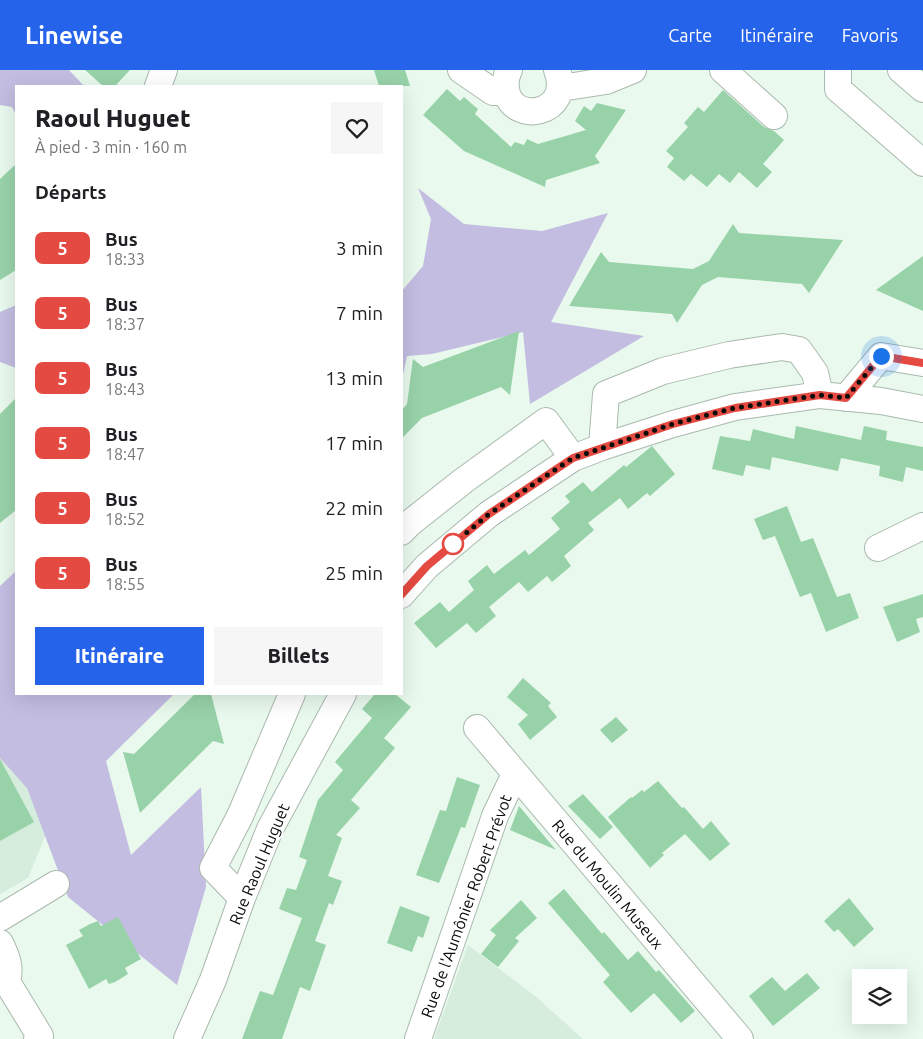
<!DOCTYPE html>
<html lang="fr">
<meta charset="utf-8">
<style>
body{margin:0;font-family:Ubuntu,sans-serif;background:#f6f6f6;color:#202124;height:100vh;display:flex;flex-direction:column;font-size:19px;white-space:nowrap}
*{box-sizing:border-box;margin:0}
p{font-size:16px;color:#757577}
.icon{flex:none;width:28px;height:28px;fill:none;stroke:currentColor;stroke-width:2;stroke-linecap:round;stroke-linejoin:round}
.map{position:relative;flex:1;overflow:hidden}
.details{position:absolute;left:15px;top:15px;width:388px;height:610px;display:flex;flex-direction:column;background:#fff;border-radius:0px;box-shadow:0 5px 20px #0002}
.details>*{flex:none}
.badge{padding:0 10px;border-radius:8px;font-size:18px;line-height:32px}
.buttons{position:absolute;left:852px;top:899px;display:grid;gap:10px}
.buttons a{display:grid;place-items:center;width:55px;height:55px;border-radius:0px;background:#fff;box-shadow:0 5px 20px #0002;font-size:25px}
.you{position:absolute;width:25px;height:25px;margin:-12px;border:4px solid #fff;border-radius:50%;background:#1a73e8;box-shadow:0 0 0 8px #1a73e833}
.map>.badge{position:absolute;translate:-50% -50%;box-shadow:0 0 0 2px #fff}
h2{padding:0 20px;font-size:19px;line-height:45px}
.round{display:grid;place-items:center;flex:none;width:52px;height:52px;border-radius:0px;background:#f6f6f6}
.summary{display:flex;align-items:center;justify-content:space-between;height:85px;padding:0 20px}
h1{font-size:24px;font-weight:800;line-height:38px}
.button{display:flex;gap:10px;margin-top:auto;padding:10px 20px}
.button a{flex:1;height:58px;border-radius:0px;background:#2563eb;color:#fff;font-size:20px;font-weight:800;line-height:58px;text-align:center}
.button a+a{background:#f6f6f6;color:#202124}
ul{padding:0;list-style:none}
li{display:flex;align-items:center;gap:15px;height:65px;padding:0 20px}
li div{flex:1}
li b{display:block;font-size:19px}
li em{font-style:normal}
li .badge{min-width:55px;font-weight:700;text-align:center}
header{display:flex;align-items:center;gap:30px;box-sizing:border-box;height:70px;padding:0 25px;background:#2563eb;color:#fff}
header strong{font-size:24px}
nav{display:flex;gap:28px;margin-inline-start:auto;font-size:18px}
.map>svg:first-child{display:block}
.built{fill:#d6ecdc}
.green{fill:#c3bde1}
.building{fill:#98d2a9}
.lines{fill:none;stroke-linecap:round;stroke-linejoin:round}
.minor-casing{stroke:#aab9ad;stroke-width:28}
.minor{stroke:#fff;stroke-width:26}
.line-casing{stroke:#fff;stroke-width:11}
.line{stroke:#e44a41;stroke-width:8}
.walk{stroke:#080d0a;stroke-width:5;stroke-dasharray:0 9}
.stop-dot{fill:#fff;stroke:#e44a41;stroke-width:2.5}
.labels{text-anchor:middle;stroke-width:4;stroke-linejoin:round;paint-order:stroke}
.street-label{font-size:16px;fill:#080d0a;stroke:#fff}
</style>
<header>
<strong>Linewise</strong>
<nav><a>Carte</a><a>Itinéraire</a><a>Favoris</a></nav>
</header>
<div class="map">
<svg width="923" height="969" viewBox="0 0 923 969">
<rect width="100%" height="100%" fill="#e9f9ed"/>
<path class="built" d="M0,651L48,759L28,808L0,824Z
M468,875L535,926L583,969H434Z"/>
<path class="green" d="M0,0H69L84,16H16V45L12,37L0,35Z
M418,118L464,154L542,161L608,143L551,252L644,266L530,334L523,262L432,284L407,286L401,314V222L423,196L431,149Z
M16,235V298L0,292V242Z
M16,501V624H174L106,691L131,785L201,717L206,817L177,915L68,827L27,718L0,688V516Z"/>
<path class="building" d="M85,0H130L115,16H103Z
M374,0H405L410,16H379Z
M447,19L460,31L464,27L472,34L478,39L475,44L511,77L515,72L524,75L527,69L538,74L586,60L575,51L584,36L591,41L597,33L626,40L595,86L600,93L546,110L545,117L464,81L423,45Z
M723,20L764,57L774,61L784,70L763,94L772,102L757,118L739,102L730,113L719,104L707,117L691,104L684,111L667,97L674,88L666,81L688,57L684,53L698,37L704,42Z
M16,94V200L0,210V109Z
M733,154L739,163L843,170L809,223L802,214L718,207L702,215L677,253L672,244L569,236L601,182L609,192L693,199L709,191Z
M923,186V241L876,220Z
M519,261L510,325L501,317L422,348L401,369V341L407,334L413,289L423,297Z
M16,328V440L0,453V344Z
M796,356L861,370L864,356L887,361L886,370L923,377V401L906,397L903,412L879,406L880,396L841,388L838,401L772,387L770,400L746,395L743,406L712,399L720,366L750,371L753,359L794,369Z
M652,376L675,404L650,426L647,423L628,439L620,428L588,453L594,460L564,486L571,496L552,512L547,506L528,522L519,512L489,537L496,546L476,563L467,553L436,578L414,553L440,532L449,542L474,520L468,511L487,495L494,504L525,480L529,485L560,459L551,448L570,432L565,426L583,412L592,422L624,395L626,397Z
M787,436L801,472L813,468L837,527L850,523L859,548L826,562L811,523L800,527L775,466L763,470L754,449Z
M923,524V547L916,549L920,562L897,572L883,537Z
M523,608L551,633L548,636L557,647L530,670L518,654L528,645L507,627Z
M195,624H211L224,674L213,671L140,743L123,682L134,684Z
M375,624H395L411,637L384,668L395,678L351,730L360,738L336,765L342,768L328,806L342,811L333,835L329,833L315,871L326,875L310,921L300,917L282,969H242L260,921L273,925L302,848L279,839L287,818L296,820L307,790L299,787L318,730L343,700L335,692L372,648L362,639Z
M616,647L628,660L612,673L600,660Z
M0,689L34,752L0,771Z
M457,707L480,715L465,758L461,757L439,813L416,805L440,740L446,741Z
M658,711L682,738L684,737L703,759L711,751L730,774L710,791L685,764L662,783L664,785L650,798L608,747L631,727L632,728L642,720L644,722Z
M583,724L613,757L600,769L568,736Z
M519,736L556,780L510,760Z
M564,819L602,864L604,862L628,890L638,881L656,902L659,900L695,941L681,953L654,923L631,943L603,912L610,905L548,833Z
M849,828L874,859L854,877L838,859L834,862L824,851Z
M521,830L537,848L515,868L519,871L498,897L481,884L496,865L490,860Z
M400,836L430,847L423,868L418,866L412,882L387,873Z
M118,847L141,889L125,898L128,904L115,912L109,914L106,909L89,919L66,875L83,866L79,860L90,854L98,851L101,856Z
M807,903L820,918L773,956L749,926L772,907L785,921Z"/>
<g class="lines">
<defs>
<path id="minor" d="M461,0L493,22L506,21
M509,0C506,6 505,12 506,19C511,56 574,45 557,0
M723,0L774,46
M838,0V19L923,93
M901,0L923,19
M158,16L164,0
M561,18L606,11L633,0
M846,328L881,286L923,293
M602,377L606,324L663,301L729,285L782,277L799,280L815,303L820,325
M401,462L410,453L463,411L546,351L573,388
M878,478L923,456
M401,525L427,496L489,444L573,388L602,377L673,354L735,337L820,325L881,331L923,339
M477,658L740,969
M242,828L213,798L240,746L292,624
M0,848L56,814
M0,873C7,887 11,897 7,912L40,966L37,969
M187,969L213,910L242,828L270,759L343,624
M418,969L495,746L515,704"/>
</defs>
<use href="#minor" class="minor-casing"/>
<use href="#minor" class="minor"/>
</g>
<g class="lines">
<defs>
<path id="line" d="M401,525L427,496L489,444L573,388L673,354L735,338L820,325L846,328L881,286L923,293"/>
</defs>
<use href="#line" class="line-casing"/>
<use href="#line" class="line"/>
<path class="walk" d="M453,474L489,444L573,388L673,354L735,338L820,325L846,328L881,286"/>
</g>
<circle class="stop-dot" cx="453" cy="474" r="10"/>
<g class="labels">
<g class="street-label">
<text transform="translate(259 794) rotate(-67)" y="6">Rue Raoul Huguet</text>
<text transform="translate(608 814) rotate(50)" y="6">Rue du Moulin Museux</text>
<text transform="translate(466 836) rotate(-70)" y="6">Rue de l'Aumônier Robert Prévot</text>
</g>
</g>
</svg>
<div class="buttons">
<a><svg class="icon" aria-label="layers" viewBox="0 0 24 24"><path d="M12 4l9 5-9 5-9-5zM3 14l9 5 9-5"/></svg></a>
</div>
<div class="you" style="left:881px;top:286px"></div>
<section class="details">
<div class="summary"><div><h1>Raoul Huguet</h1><p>À pied · 3 min · 160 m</p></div><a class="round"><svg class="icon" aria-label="heart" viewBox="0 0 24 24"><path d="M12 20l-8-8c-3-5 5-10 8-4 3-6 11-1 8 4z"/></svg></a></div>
<h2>Départs</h2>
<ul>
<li><span class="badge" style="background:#e44a41;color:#fff">5</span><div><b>Bus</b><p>18:33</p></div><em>3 min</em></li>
<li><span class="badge" style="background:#e44a41;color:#fff">5</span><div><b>Bus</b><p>18:37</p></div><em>7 min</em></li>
<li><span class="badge" style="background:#e44a41;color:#fff">5</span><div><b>Bus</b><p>18:43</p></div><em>13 min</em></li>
<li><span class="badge" style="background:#e44a41;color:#fff">5</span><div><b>Bus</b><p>18:47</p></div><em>17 min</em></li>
<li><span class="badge" style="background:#e44a41;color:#fff">5</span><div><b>Bus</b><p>18:52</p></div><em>22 min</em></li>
<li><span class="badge" style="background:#e44a41;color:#fff">5</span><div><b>Bus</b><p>18:55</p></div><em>25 min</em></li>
</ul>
<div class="button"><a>Itinéraire</a><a>Billets</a></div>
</section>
</div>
